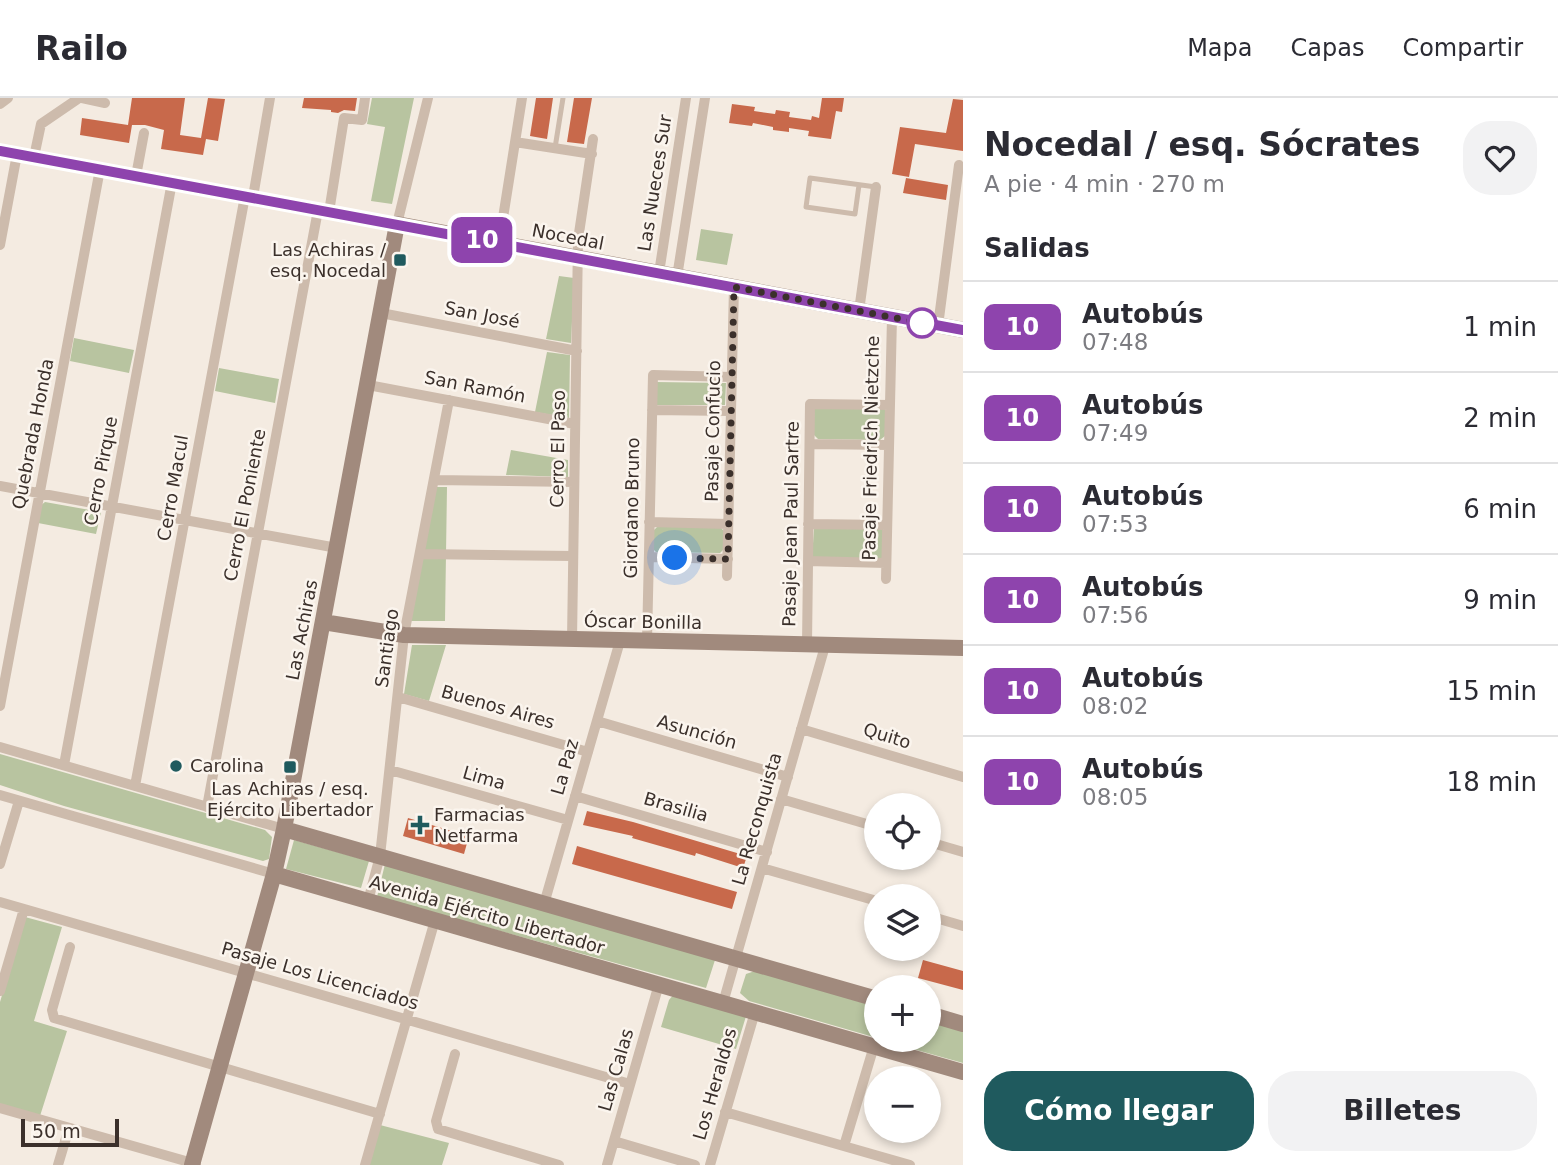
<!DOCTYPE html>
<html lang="es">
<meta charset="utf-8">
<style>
body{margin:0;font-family:"DejaVu Sans",sans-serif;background:#f2f2f3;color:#2b2b33;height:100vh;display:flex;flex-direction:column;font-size:26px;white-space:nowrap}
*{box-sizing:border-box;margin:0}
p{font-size:23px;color:#7c7c81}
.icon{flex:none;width:38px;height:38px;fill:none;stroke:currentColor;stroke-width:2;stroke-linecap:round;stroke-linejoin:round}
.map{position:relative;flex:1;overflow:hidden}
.drawer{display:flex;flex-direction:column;background:#fff;width:595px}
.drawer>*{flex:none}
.badge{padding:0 14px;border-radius:10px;font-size:24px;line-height:46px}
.fabs{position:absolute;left:864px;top:695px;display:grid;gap:14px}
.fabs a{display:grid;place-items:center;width:77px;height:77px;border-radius:50%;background:#fff;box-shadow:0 4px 10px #0003;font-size:35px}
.scale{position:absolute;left:21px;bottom:18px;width:98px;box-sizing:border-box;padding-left:7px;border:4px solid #3b302b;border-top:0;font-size:19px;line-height:24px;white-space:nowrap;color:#3b302b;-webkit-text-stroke:5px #fbf5ee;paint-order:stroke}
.you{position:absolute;width:35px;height:35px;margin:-18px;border:5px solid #fff;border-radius:50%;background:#1a73e8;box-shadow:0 0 0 10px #1a73e833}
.map>.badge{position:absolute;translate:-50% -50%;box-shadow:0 0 0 4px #fff}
h2{padding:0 21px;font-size:26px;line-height:63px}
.round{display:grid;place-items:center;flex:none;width:74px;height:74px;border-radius:28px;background:#f2f2f3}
.headline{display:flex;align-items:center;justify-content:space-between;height:119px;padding:0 21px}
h1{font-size:33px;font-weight:800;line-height:52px}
.cta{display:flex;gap:14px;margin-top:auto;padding:14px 21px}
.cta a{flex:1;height:80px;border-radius:28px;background:#1f5a5e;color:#fff;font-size:28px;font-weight:800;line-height:80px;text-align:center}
.cta a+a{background:#f2f2f3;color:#2b2b33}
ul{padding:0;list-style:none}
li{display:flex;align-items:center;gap:21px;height:91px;padding:0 21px;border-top:2px solid #e1e1e2}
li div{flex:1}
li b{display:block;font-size:26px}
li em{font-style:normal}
li .badge{min-width:77px;font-weight:700;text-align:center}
header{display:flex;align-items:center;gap:42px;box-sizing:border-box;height:98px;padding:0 35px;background:#fff;border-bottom:2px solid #e1e1e2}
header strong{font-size:33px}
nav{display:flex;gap:38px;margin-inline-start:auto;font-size:24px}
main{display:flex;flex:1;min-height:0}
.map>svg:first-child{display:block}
.green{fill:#b8c4a0}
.building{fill:#c8694b}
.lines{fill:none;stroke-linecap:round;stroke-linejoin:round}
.lane{stroke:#cdbbac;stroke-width:5}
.street{stroke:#cdbbac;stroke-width:10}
.secondary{stroke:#a18a7d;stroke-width:16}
.line-casing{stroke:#fff;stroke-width:16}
.line{stroke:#8e44ad;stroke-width:10}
.walk{stroke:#3b302b;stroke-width:7;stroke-dasharray:0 12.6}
.poi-dot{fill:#1f5a5e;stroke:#fbf5ee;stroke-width:2.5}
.stop-dot{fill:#fff;stroke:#8e44ad;stroke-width:3.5}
.labels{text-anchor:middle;stroke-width:5;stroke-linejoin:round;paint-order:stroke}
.street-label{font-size:18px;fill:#3b302b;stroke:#fbf5ee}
.poi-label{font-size:18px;fill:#3b302b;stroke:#fbf5ee;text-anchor:start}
</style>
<header>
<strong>Railo</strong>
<nav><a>Mapa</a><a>Capas</a><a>Compartir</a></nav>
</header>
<main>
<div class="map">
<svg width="963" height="1067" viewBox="0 0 963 1067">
<rect width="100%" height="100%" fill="#f4ebe1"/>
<path class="green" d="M372,0H414L392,106L371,103L385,29L367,26Z
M701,131L733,136L727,167L696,162Z
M559,178L574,180L571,245L546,241Z
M74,240L134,252L129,275L70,263Z
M547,254L570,257L569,320L535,314Z
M219,270L279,281L275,305L215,293Z
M655,284L726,285L725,307H656Z
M814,309L885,310V338L880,342L818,341L814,337Z
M511,352L568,362V379L506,377Z
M436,389H447L445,523H411Z
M45,404L101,414L96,436L38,425L39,409Z
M658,428L721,430L724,433L723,452L720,455L656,454L654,452L653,433Z
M814,431H883V461L812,460Z
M412,547H446L429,603L404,596Z
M0,656L265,732L272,739L269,761L263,763L64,708L0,687Z
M294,742L369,763L361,790L286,771Z
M385,766L715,862L706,890L377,799Z
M25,819L62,829L34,923L67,933L40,1018L0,1006V904Z
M758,872L877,907V940L749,903L740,895L746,876Z
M674,896L747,915L736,951L661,929L669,902Z
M929,922L963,932V965L881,942H929Z
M380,1027L449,1045L442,1067H369Z"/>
<path class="building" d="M132,0H185L180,37L201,40L208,0L225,1L218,43L206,41L203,57L161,51L164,32L145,27H132L129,45L80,37L82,20L128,27Z
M304,0H357L355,13L344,12L338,15L331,14V12L302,10Z
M536,0H553L547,41L530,38Z
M574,0H592L584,46L567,44Z
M822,0H844L842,14L836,13L831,41L808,38L809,33L789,30V34L773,32V29L753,25L752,28L729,25L732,6L755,9L754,13L775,16L776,12L790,14L789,19L811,22L812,18L819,20Z
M953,1L963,2V53L915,46L909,79L892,76L900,29L946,35Z
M906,80L948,87L946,102L903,95Z
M587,713L633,724L747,758L743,770L696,755L695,758L632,740L633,738L583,727Z
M408,720L469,738L464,756L403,738Z
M577,748L737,794L732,811L572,766Z
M923,862L963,873V892L918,880Z"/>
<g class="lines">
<path class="lane" d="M555,50L563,0
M859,87L855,116L806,109L810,80L876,89"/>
<path class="street" d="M82,0L105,5
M0,6L8,0
M515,44L592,56
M0,53L397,126L428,0
M34,59L41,26L79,0
M136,78L144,35
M253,99L270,0
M329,114L344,20L362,22L365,0
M499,145L522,0
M0,147L17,56
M659,175L686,0
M677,179L705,0
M859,213L876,89
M381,215L577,253
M938,228L959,67
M368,287L575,326
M652,312L731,313
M810,346L889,347
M434,382L574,384
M0,388L337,450
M649,424L728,426
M808,426L887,427
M420,456L573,458
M649,459L728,461
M808,463L886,465
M727,478L734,189
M886,481L892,219
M572,542L578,142L593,41
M647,543L653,277L732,279
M807,547L810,306L890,307
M398,599L588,654
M0,608L100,71
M597,623L788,679
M801,631L963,679
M0,649L284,731
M64,667L172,84
M390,672L568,722
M135,688L245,98
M0,697L274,776
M575,698L767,754
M781,701L877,729
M207,709L318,112
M929,744L963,754
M0,766L19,703
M762,770L877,803
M368,803L380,758L404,537L449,302
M0,804L630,986
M544,806L620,543
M929,818L963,828
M70,849L52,912L54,920L380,1016
M0,893L24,811
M723,905L825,548
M455,956L436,1023L438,1031L559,1067
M0,1010L196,1066
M725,1014L910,1067
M614,1043L695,1067
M844,1048L874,948
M58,1067L69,1030
M365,1067L435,822
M607,1067L659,886
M710,1067L755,914"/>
<path class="secondary" d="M323,524L404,537L963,550
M284,731L877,901
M274,776L963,974
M929,916L963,926
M192,1067L274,776L284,731L397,126L963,232"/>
</g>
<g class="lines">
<defs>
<path id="line" d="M0,53L963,232"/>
</defs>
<use href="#line" class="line-casing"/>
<use href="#line" class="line"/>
<path class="walk" d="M675,460L728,461L734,189L922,225"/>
</g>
<g class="poi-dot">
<rect x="393" y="155" width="14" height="14" rx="3.5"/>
<circle cx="176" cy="668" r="7"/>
<rect x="283" y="662" width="14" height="14" rx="3.5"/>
<path d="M416.5 716.5h7v7h7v7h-7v7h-7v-7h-7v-7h7z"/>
</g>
<circle class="stop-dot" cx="922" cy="225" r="14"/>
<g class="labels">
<g class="street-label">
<text transform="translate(655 85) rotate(-81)" y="6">Las Nueces Sur</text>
<text transform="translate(568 139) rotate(11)" y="6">Nocedal</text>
<text transform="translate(482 217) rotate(11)" y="6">San José</text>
<text transform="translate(475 289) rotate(11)" y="6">San Ramón</text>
<text transform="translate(713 333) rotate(-89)" y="6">Pasaje Confucio</text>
<text transform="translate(33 336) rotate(-79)" y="6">Quebrada Honda</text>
<text transform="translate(871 350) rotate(-89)" y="6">Pasaje Friedrich Nietzche</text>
<text transform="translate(558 351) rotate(-89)" y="6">Cerro El Paso</text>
<text transform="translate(101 373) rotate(-79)" y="6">Cerro Pirque</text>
<text transform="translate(173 390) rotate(-80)" y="6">Cerro Macul</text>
<text transform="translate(245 407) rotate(-79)" y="6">Cerro El Poniente</text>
<text transform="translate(632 410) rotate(-89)" y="6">Giordano Bruno</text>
<text transform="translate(791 426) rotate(-89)" y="6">Pasaje Jean Paul Sartre</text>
<text transform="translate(643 524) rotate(1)" y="6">Óscar Bonilla</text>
<text transform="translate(302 532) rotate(-79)" y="6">Las Achiras</text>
<text transform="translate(387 550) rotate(-82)" y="6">Santiago</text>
<text transform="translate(498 609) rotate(16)" y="6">Buenos Aires</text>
<text transform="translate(697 634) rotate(16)" y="6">Asunción</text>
<text transform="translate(887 638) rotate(17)" y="6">Quito</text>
<text transform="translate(565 669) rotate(-74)" y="6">La Paz</text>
<text transform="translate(484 680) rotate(16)" y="6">Lima</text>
<text transform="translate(676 709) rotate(16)" y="6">Brasilia</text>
<text transform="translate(757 721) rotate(-74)" y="6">La Reconquista</text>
<text transform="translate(487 817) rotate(16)" y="6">Avenida Ejército Libertador</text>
<text transform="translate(320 878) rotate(16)" y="6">Pasaje Los Licenciados</text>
<text transform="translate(616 972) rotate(-74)" y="6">Las Calas</text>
<text transform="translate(715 986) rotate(-74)" y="6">Los Heraldos</text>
</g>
<g class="poi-label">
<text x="386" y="158" text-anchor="end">Las Achiras /<tspan x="386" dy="21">esq. Nocedal</tspan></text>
<text x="190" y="674">Carolina</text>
<text x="290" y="697" text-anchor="middle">Las Achiras / esq.<tspan x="290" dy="21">Ejército Libertador</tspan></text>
<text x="434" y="723">Farmacias<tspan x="434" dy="21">Netfarma</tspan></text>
</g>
</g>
</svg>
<div class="fabs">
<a><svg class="icon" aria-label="locate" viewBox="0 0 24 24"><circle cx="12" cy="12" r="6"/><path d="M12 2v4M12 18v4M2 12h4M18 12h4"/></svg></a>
<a><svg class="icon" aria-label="layers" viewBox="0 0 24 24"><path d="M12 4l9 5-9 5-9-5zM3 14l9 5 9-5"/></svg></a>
<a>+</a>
<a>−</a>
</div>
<div class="scale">50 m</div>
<div class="you" style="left:675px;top:460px"></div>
<b class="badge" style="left:482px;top:142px;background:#8e44ad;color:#fff">10</b>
</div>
<section class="drawer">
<div class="headline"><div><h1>Nocedal / esq. Sócrates</h1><p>A pie · 4 min · 270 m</p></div><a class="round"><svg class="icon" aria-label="heart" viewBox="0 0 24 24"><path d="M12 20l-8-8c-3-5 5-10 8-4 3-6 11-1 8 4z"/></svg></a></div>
<h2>Salidas</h2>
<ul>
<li><span class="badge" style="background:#8e44ad;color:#fff">10</span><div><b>Autobús</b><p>07:48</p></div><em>1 min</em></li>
<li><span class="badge" style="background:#8e44ad;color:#fff">10</span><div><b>Autobús</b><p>07:49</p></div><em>2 min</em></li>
<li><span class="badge" style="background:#8e44ad;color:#fff">10</span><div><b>Autobús</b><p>07:53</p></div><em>6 min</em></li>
<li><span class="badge" style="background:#8e44ad;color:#fff">10</span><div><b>Autobús</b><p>07:56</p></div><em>9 min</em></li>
<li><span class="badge" style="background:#8e44ad;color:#fff">10</span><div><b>Autobús</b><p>08:02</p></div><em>15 min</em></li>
<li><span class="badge" style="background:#8e44ad;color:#fff">10</span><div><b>Autobús</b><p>08:05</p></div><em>18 min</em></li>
</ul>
<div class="cta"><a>Cómo llegar</a><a>Billetes</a></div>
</section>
</main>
